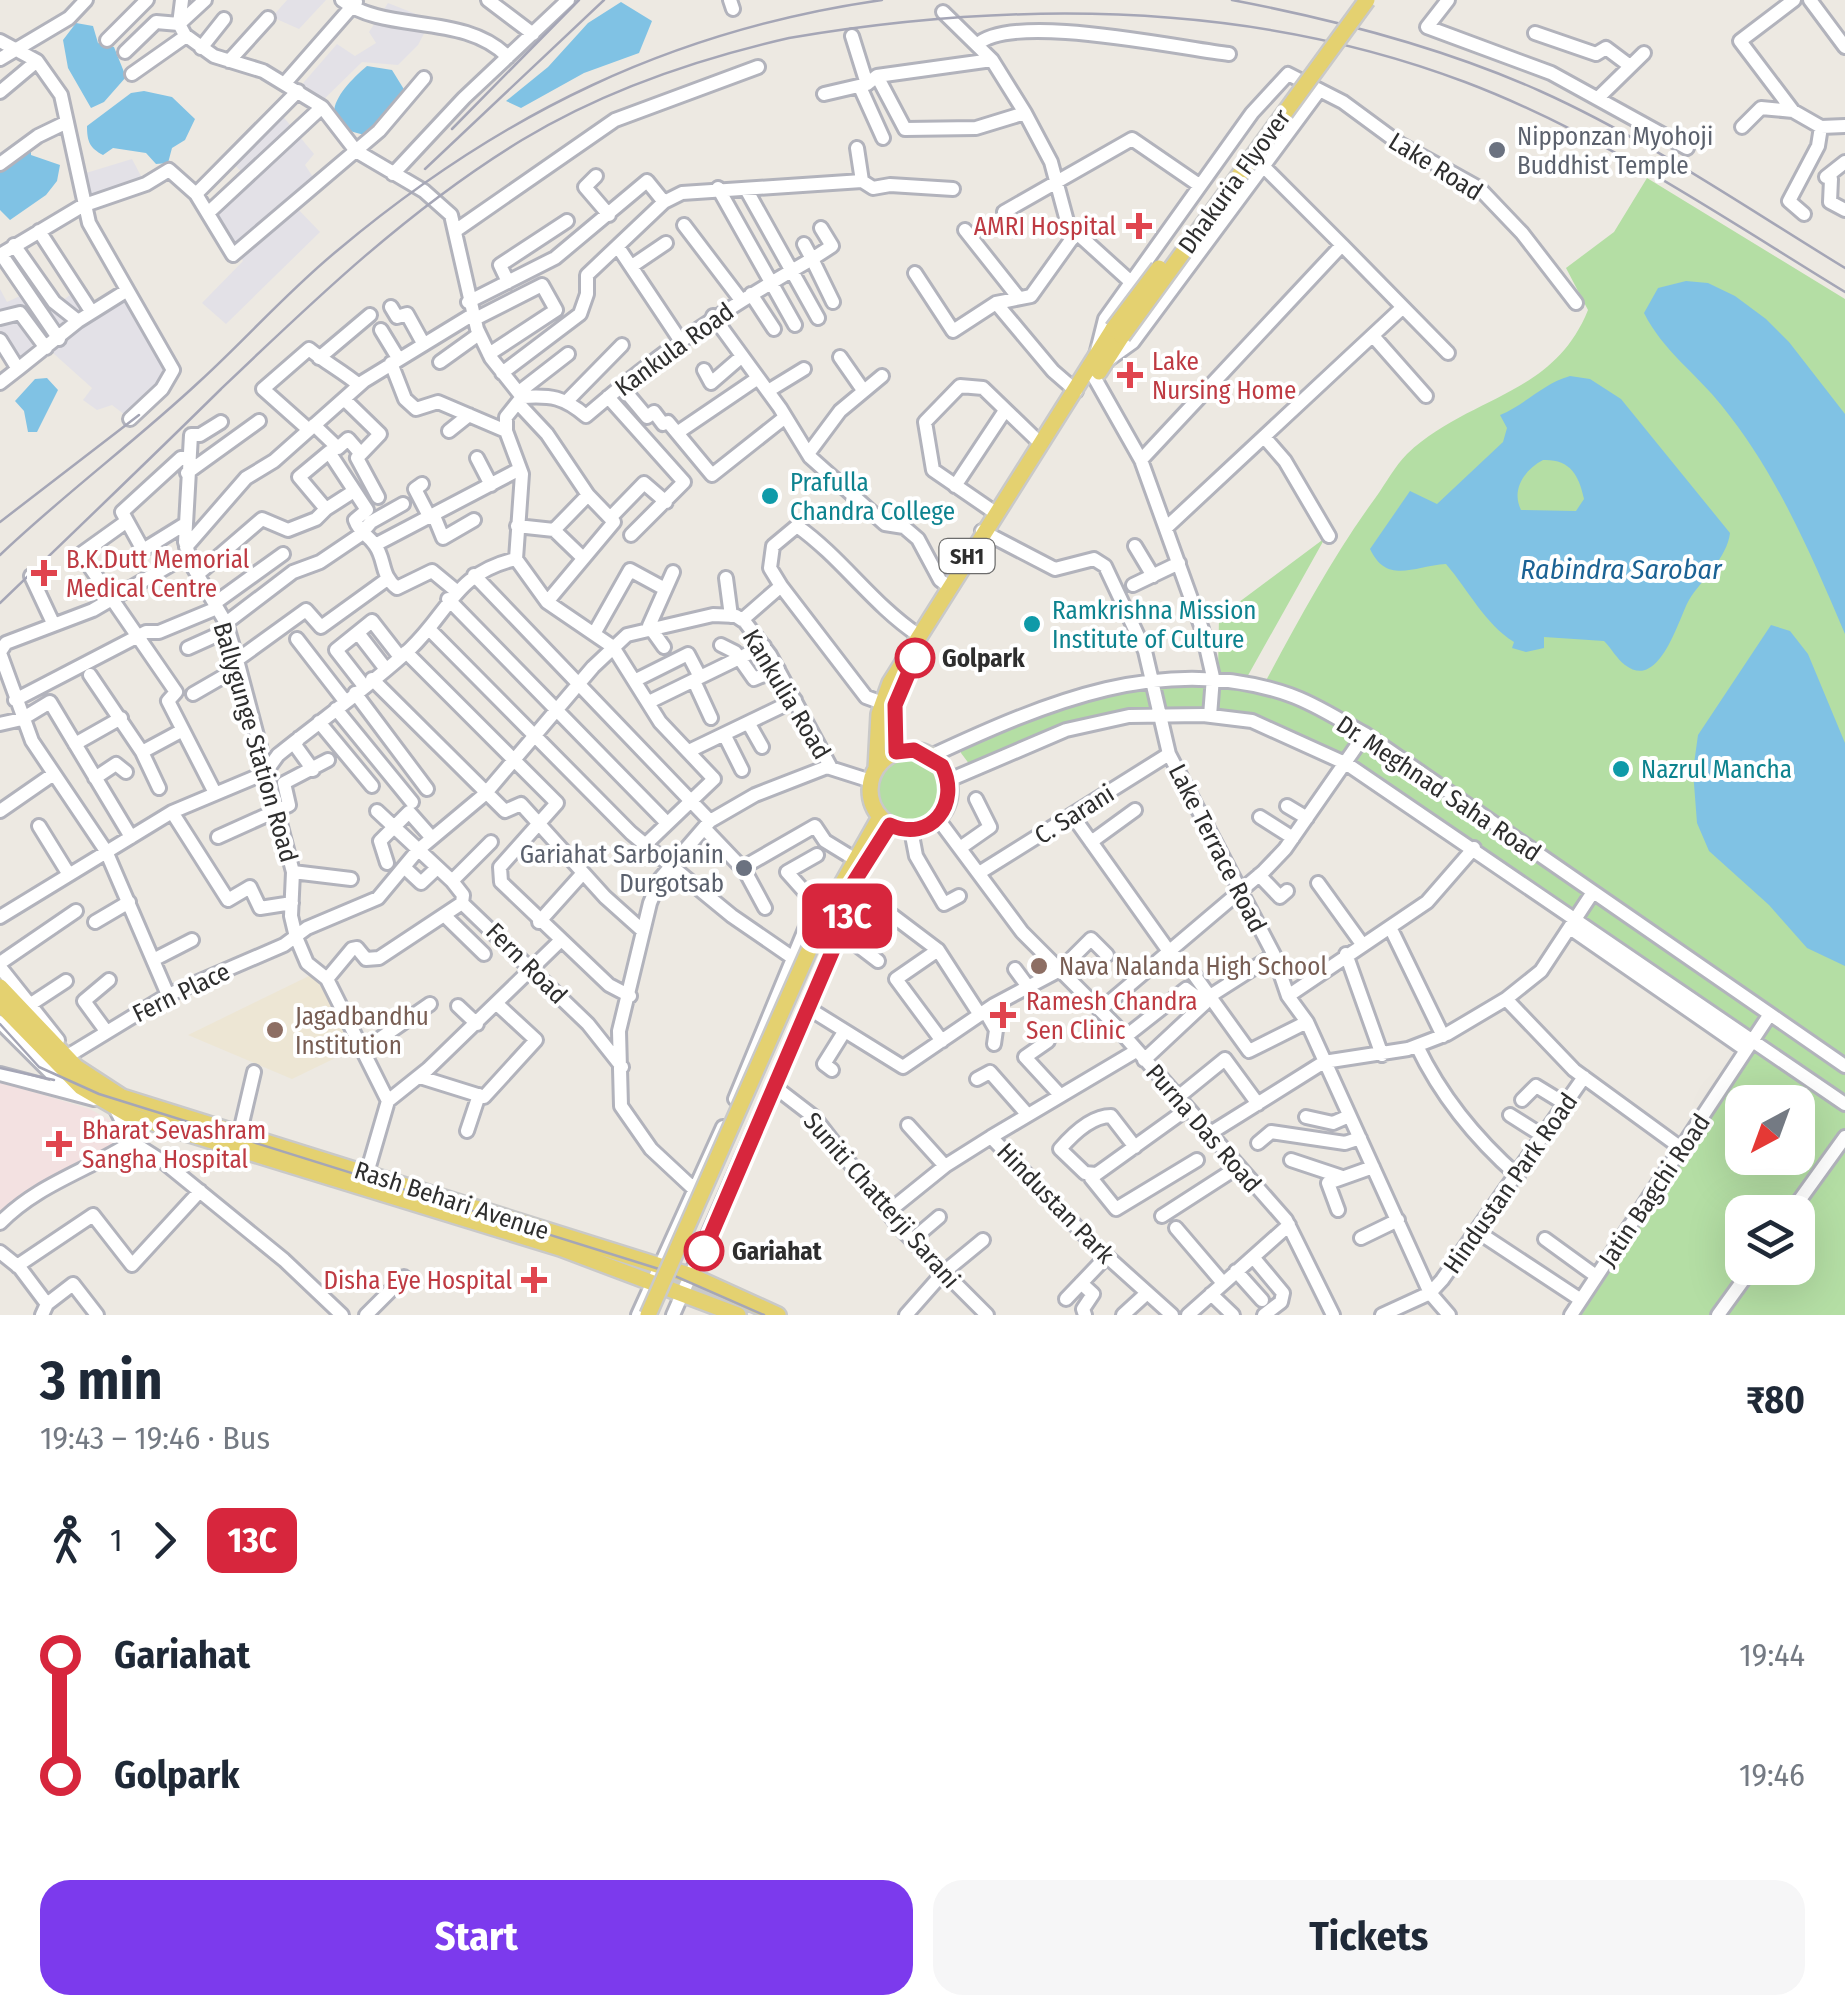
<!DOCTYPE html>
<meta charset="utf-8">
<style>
body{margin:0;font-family:"Fira Sans Condensed",sans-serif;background:#f6f6f7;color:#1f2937;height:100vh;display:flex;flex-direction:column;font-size:38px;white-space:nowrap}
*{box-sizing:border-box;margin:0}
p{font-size:32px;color:#747a83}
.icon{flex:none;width:55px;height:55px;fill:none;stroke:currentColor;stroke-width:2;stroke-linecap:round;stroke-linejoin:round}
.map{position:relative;height:1315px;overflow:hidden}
.panel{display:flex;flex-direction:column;background:#fff;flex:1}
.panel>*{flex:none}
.badge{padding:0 20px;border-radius:15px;font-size:35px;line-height:65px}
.needle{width:65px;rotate:221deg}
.fabs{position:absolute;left:1725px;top:1085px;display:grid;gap:20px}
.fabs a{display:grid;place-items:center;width:90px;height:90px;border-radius:20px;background:#fff;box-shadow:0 10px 40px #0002;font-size:50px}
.map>.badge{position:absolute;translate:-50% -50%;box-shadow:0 0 0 5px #fff}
.legs{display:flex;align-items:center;gap:15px;height:110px;padding:0 40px;font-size:32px}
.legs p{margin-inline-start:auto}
.summary{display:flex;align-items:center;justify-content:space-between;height:170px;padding:0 40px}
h1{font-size:55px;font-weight:700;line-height:75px}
.action{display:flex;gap:20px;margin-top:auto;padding:20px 40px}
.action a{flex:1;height:115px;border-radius:30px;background:#7c3aed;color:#fff;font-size:40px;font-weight:700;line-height:115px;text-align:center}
.action a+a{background:#f6f6f7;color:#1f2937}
ul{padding:0 40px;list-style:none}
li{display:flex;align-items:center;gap:35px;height:120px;font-size:38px}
li i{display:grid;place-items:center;width:15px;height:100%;margin:0 12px;background:currentColor}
li i::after{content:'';width:25px;height:25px;margin:-12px;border:8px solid;border-radius:50%;background:#fff}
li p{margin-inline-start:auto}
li:first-child i{background:linear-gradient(#0000 50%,currentColor 0)}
li:last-child i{background:linear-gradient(currentColor 50%,#0000 0)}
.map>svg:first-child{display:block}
.industrial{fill:#e3e1e7}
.education{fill:#ede6d4}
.medical{fill:#f3e1e1}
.green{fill:#b4dea4;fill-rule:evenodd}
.water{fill:#80c2e4;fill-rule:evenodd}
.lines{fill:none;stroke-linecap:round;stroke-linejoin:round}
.minor-casing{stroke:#b2b3bc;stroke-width:18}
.major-casing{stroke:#c9c9c9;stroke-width:20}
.minor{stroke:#fff;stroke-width:12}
.major{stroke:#e4d170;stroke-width:15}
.tram{stroke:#a5a6b6;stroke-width:2.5}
.rail{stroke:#a5a6b6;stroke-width:2.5}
.major-bridge-casing{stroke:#c9c9c9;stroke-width:20;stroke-linecap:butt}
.major-bridge{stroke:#e4d170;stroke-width:15}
.line-1-casing{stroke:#fff;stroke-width:22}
.line-1{stroke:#d7263d;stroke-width:15}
.worship-dot{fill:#6b7280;stroke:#fff;stroke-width:4}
.health-dot{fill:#e0444e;stroke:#fff;stroke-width:4}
.culture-dot{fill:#0f9aa8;stroke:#fff;stroke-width:4}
.stop-1-dot{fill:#fff;stroke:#d7263d;stroke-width:5}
.education-dot{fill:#8d6e63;stroke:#fff;stroke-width:4}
.labels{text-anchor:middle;stroke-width:8;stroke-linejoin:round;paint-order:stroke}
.shield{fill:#fff;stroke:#6d6d6d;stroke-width:2.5}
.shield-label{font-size:22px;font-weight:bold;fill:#2e2e2e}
.worship-label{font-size:25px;fill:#5b616d;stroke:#fff;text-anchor:start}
.street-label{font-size:25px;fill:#2e2e2e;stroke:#fff}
.health-label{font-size:25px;fill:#be3a42;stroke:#fff;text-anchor:start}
.culture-label{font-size:25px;fill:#0d838f;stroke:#fff;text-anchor:start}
.stop-label{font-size:25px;font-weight:bold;fill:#2e2e2e;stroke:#fff;text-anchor:start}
.education-label{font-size:25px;fill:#785e54;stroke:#fff;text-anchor:start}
.water-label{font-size:28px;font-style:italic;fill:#1b6294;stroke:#fff}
</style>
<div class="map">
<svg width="1845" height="1315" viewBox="0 0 1845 1315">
<rect width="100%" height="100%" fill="#ede9e2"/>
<path class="industrial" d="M287,0H326L299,29L272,17Z
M388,3L431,20L418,45L398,65L362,62L319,104L298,89L337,44L355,56L376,43L369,32Z
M281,114L314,154L305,165L315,180L295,206L320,232L226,324L202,303L243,261L208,213L251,182L230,160Z
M132,159L142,178L92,199L86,173Z
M0,289L7,302L20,296L38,319L70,295L86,315L122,297L174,365L125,415L112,405L97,410L83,400L92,388L53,353L18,366L0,337Z"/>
<path class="education" d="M311,975L329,976L358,1047L292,1079L188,1035Z"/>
<path class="medical" d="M0,1082L90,1109L111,1121L122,1138L114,1150L0,1217Z"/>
<path class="green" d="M1647,178L1845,299V1064L1368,733L1262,688C1297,623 1332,557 1376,497C1386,483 1395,466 1407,454C1470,395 1553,397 1588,310L1566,268L1614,232Z
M1325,538L1246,679L1218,673L1219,617Z
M1207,679L1293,699L1361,735L1345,760L1288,733L1164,712L1155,684Z
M1148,686L1157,713H1123L970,765L961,753V745L1058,703Z
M1365,737L1766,1016L1752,1037L1349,764Z
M878 789a32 32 0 1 1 64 0a32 32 0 1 1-64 0Z
M1770,1019L1845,1070V1103L1755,1041Z
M1752,1047L1845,1110V1315H1575ZM1742,1102H1798V1158H1742ZM1742,1212H1798V1268H1742Z"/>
<path class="water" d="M621,2L652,21L639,53L584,73L521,108L506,101L548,67L588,23Z
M76,23L93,26L98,43L114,47L126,77L104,102L91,108L68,68L63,40Z
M367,66L392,70L405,91L397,105L366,135C309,125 341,88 367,66Z
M144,91L172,97L195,119L185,140L172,148L168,163L156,164L146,153L113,148L103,155C90,148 87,142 87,126L131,93Z
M31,144V155L60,165L57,181L46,195L10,220L0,210V163Z
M1686,281L1708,283L1735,296L1766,319L1789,342L1845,414V634C1811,554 1777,474 1722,406C1696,373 1663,351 1644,313L1658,288Z
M1570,376L1590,379L1621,399L1730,533C1727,558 1702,579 1689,600C1679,617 1660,692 1625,665C1617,659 1611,648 1604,641L1544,637V648L1526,652L1512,648L1514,642C1485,624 1469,591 1446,564C1414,566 1387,585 1370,549L1410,491L1437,504L1503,442L1507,428L1500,415C1525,405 1542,384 1570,376ZM1543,460C1570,459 1579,475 1584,499L1576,511L1521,510C1511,490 1524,470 1543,460Z
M47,378L58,390L37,432H28L24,411L15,401L35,379Z
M1771,625L1790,631L1808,654L1845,743V966L1807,948L1769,905L1709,851L1697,823L1693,771L1698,735Z"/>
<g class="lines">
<defs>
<path id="minor" d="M182,0L179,24L185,35L214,56L263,71L322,107L356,151L424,191L451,215L477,329L491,358L522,397
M342,0C385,34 464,12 508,57
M488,0L533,34
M730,0L733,9
M1448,0L1427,27L1551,73L1687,148
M1810,0L1845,47
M943,12L992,60L1025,113L1051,162L1068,225L1132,283
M1535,33L1596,54L1606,48L1630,66
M852,36L867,84
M107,40L147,0
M0,41L37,61L61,95L89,223L173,370L162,389L130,419
M977,45C1011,11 1182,49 1229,54
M201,48L224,19
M125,52L156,22L179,24L205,0
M0,59L69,18L86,0
M229,61L268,18
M132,74L186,36
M877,76L905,129L976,128L1025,113
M285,83L356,2
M860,87L883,138
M0,92L37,61
M824,94L867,84L877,76L992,60
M1599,97L1644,53
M1793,111L1740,41L1794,0
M1742,127L1761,108L1793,111L1821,127L1845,126
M0,164L38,136L67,122
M393,174L464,98L568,0
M596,176L585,187L609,215
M1826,177L1845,162
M1831,179L1830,202L1845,210
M862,181L873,188L890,185L953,189
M718,188L795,325
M746,189L818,318
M196,194L298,91
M1004,212L1132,139L1199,185
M208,213L322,107
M1804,214L1789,201L1818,146L1821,127
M684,225L741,300
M821,228L832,246L812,259L833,302
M458,229L615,120L758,67
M965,230L1018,297
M39,231L91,311
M14,245L54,302L78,321L126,291
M1342,245L1448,353
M618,247L680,340
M1,254L59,339
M0,255L82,206L146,184L169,170L196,194L233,255L379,131L424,78
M632,266L666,243
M915,273L953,331L996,303L1031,296L1076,233
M508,282L500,265L567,221
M751,294L774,329
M468,302L555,258L647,181L664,202
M996,303L1053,371L1076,391
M391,307L397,317L407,314L423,343
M713,316L780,408L810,457L885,524L904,527L918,539L940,580L948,586
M0,318L20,313L46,348
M381,330L398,358
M1373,336L1426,396
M0,340L18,369L0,383
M1096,355L1105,319L1252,113L1288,74L1343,102L1400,144L1479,188L1522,233L1576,303
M840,357L863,390
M319,358L370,315
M440,362L479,334
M1105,362L1133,342L1319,91
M391,363L405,399L416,409L438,402L506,431
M1089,368L1141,460L1202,629L1213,677L1210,716
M18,369L78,321
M704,370L711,383L741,357
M502,373L580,314L587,294V275L664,202L682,193L862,181L857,148
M621,386L647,417L654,412L663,424L668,422L712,475L784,418
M768,391L804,369
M519,392L568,354
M522,397L506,417V431L522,474L516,559L547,602L613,647L660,722L714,779L645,845
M522,397C551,395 564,397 586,416C661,351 726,308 812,259L804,244
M608,397L684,482L631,535
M344,399L380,434L357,458L378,497
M568,400L622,345
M518,403L547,434L588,495L614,522L547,602
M221,422L200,435H191L185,542L193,567L226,623L237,660L293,872L291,916L296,937L307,963L327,979L388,1101
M314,425L338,448L348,439L361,454
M309,430L263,389L309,349C326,363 342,371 359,385
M449,431L469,415
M677,433L758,378
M1265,438L1285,461L1329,536
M808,454L840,411L882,376
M477,458L491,485
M1141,460L1342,245L1262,165
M187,473L259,421
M422,484L415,489L430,518
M955,486L1004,412
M326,509L354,491
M994,512L933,470L925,422L960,386L983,388L1041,444
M434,516L443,538L474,520
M610,518L644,483L666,502
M127,521L81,554L176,692L168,701L214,791
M185,524L143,550L122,512L181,458L189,457
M517,526L554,530L583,558
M1167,527L1402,308
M554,530L588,495
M982,531L1055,569L1094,559L1105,566L1145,651L1169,754L1274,955L1288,996L1307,1022L1430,1293L1449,1315
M375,545L520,469
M1135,546L1153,576
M186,547L246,478L274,461L364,381L472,315L479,317L542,285L556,310L489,354
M197,575L262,519L288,530L316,519L326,509L299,477L329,452L367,510L355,520C360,534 368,534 375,545C386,560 380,575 397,588L432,571L455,590
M474,575L710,821
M31,576L53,623
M726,578L731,616
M1133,585L1179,563
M448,599L667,823
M215,603L283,554
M742,620L781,586
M226,623L293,572L320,562L360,535L371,522L403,504
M429,629L631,833L732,916L793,958
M595,632L630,570L665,589
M358,633L385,668
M297,639L345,701
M721,645L735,652L754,679L778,669
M664,647L649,626L673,572
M188,648L228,630
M0,652L6,643L93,610L189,554
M406,652L557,803L500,867L501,882L609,985L630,996
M0,653L32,741L106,851L168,995
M237,660L306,610L321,627L386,580
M90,675L142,752L159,788
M372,679L505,811L521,804L605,897L643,931
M636,680L688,654L700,677
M694,681L711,718
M364,686L336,650L372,621L400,657
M355,693L427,789
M193,694L238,668
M15,700L146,632H159L217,608
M649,702L764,646
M888,705L866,697L781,586L770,568L773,546L797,526C842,558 872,604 918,635
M336,709L412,802
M319,722L372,786
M0,724L22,719L50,702L131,837
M749,724L762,747
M725,736L742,770
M299,738L295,745L313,770
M75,744L121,718
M689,751L795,700
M142,752L181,731
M931,756C1045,703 1165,651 1290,695C1316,704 1341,721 1365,734L1845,1066
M95,778L116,764L126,772
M949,780L1066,730L1129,716L1203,715L1252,721L1347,764L1845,1104
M1287,806L1307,818
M0,811L52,775
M377,811L452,881
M172,812L228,900L250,887L260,908L292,903
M1072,815L1168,950L1190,969L1249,1051L1307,1022
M1260,817L1293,838
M938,819L1022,932L1114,1024L1286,1220L1333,1315
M39,826L68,873
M704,828L745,871L765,908
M911,830L916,856L944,904L959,896
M218,837L289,805L284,783L328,760
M1091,842L1135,810
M960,848L990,827L976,799
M817,855L787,872L819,908
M387,863L380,841L409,812L432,838
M404,867L421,883L437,868
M742,868L815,826L825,841L856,860
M293,872L351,879
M979,873L1169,754
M1259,875L1280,897L1287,891
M1318,883L1362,944
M852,885L938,950L980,1015
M462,903L463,895L452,881L491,842
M444,915L484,954
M0,917L172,812L265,773L278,755C321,720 369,687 410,649C450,611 455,573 516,559
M95,922L129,902
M539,922L583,873
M1390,927L1443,1036
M1570,928L1746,1050
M840,932L878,961
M938,950L896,979L942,1041
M1346,954L1382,1055
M155,959L192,940
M0,963L76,911
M0,967L58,1040
M1015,969L1029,988
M327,979L352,949L357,948L366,959L379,958L462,903L588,1024L622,1067
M1210,996L1274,955
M1288,996L1427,902L1474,848
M1506,999L1574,1070L1681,1148
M31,1004L66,981
M458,1006L477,1024
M808,1008L903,1067L994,1005L1060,970L1091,939L1107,955
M1100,1010L1264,871L1285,849L1365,734
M985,1011L996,1030L994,1044
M0,1022L68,1090
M106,1031L84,1001L109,980
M1125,1037L1186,989L1205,1003L1144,1060
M1048,1041L1025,1057L1060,1095
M1417,1046C1441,1096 1477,1140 1518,1176
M362,1051L430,1004
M66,1057L168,995L284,945L307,928L378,898L418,850L485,794L593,667L627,635L713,615L736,616L745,622L770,655L831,768
M832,1070L824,1064L844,1032
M0,1074L94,1099
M420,1077L484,1097L536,1040L497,1004
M977,1079L990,1072L1027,1114
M775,1087L814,1117L900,1228L987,1315
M1177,1098L1225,1059L1258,1104
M735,1099L806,927L832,892
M1522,1100L1536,1086L1567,1105
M113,1103L132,1142L165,1163L284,1260L342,1315
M1187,1109L1091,1178L1116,1209L1197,1160
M1510,1115L1545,1137
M1306,1117L1333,1123L1349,1116
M908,1125L945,1166
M467,1131L479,1095
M240,1132L254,1072
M1209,1134L1324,1062L1408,1049L1447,1034L1506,999L1541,971L1593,892
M991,1137L1136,1051
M1258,1143L1271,1132L1345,1143L1360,1138
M1291,1160L1342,1177
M1096,1174L1085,1173L1060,1149C1072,1135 1091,1116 1111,1116L1135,1147
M365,1180L388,1101L428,1069L560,941
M695,1190L651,1149L621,1106L619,1031L650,903L660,879L710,821L755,795L827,767L871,781
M1338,1210L1328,1183L1373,1167
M888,1212L945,1166L991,1137L1093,1244L1172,1315
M1791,1212L1845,1137
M1162,1216L1238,1167
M0,1223C38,1184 87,1171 132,1142
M1176,1228L1223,1283
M1478,1232L1581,1300
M1361,1238L1398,1220
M1545,1239L1596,1276
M912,1240L939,1217
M0,1252L20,1268L47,1304L42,1315
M1253,1257L1283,1293L1281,1302L1264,1315
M17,1266L93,1215L132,1265L200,1191
M1236,1271L1262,1300
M1081,1283L1093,1294L1083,1309L1085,1315
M1211,1294L1233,1315
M1066,1299L1107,1256
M47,1304L73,1284L97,1315
M366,1315L404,1277
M638,1315L723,1127
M673,1315L850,910L852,885
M906,1315L943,1273L983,1240
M1123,1315L1147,1293
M1188,1315L1289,1225
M1382,1315L1430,1293L1442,1280L1584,1077
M1571,1315L1770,1014
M1718,1315L1752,1268"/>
<path id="major" d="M1099,372L1122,336
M870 790a40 40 0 1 1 80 0a40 40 0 1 1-80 0Z
M895,752V705L914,661
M876,769L879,714L890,683L1113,329
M825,914L880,817
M0,987L76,1067L122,1097L692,1276L778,1315
M0,1004L81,1087L131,1116L560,1248L738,1315"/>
</defs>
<use href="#minor" class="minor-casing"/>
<use href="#major" class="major-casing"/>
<use href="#minor" class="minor"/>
<use href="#major" class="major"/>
<path class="tram" d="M0,1024L39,1067L99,1094L659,1269L764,1315
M0,1068L54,1080"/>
<path class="rail" d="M1232,0C1337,20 1442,47 1540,91C1647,139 1745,207 1845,268
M452,129L579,0
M425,169L604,0
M0,522L139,415
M0,555C64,494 136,441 200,381C247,338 289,290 338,250C500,114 672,30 882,0
M0,603C74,532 148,461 221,389C315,299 410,208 522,140C603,91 697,59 789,38C1014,0 1248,0 1465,82C1600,133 1722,217 1845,292"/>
<defs>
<path id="major-bridge" d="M1113,329L1159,268
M1122,336L1367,0
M648,1315L825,914"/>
</defs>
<use href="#major-bridge" class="major-bridge-casing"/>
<use href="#major-bridge" class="major-bridge"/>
</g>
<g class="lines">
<defs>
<path id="line-1" d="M704,1251L850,910L852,885L890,825C931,843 961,804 942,766L914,750L896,752L895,705L915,658"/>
</defs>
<use href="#line-1" class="line-1-casing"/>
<use href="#line-1" class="line-1"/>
</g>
<g class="worship-dot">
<circle cx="1497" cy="150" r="10"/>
<circle cx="744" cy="868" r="10"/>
</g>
<g class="health-dot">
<path d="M1134 211h10v10h10v10h-10v10h-10v-10h-10v-10h10z"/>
<path d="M1125 360h10v10h10v10h-10v10h-10v-10h-10v-10h10z"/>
<path d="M39 558h10v10h10v10h-10v10h-10v-10h-10v-10h10z"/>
<path d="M998 1000h10v10h10v10h-10v10h-10v-10h-10v-10h10z"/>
<path d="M54 1129h10v10h10v10h-10v10h-10v-10h-10v-10h10z"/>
<path d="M529 1265h10v10h10v10h-10v10h-10v-10h-10v-10h10z"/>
</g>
<g class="culture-dot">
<circle cx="770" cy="496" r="10"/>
<circle cx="1032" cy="624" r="10"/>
<circle cx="1621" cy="769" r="10"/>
</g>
<g class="stop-1-dot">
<circle cx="915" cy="658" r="18"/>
<circle cx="704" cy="1251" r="18"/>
</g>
<g class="education-dot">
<circle cx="1039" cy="966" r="10"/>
<circle cx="275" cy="1030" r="10"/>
</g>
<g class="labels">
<rect class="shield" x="939.5" y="539" width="55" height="34" rx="8"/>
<g class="shield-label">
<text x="967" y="564">SH1</text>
</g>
<g class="worship-label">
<text x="1517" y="145">Nipponzan Myohoji<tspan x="1517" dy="29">Buddhist Temple</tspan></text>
<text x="724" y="863" text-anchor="end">Gariahat Sarbojanin<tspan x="724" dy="29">Durgotsab</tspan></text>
</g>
<g class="street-label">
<text transform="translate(1436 166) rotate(32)" y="9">Lake Road</text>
<text transform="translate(1234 181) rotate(-54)" y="9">Dhakuria Flyover</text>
<text transform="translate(674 349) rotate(-36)" y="9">Kankula Road</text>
<text transform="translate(787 694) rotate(59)" y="9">Kankulia Road</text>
<text transform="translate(256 742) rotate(74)" y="9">Ballygunge Station Road</text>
<text transform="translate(1439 788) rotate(34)" y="9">Dr. Meghnad Saha Road</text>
<text transform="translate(1074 814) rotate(-32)" y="9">C. Sarani</text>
<text transform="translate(1218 848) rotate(63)" y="9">Lake Terrace Road</text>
<text transform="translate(527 963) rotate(45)" y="9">Fern Road</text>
<text transform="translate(181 992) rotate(-26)" y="9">Fern Place</text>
<text transform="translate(1204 1128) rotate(49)" y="9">Purna Das Road</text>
<text transform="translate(1510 1183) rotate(-55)" y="9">Hindustan Park Road</text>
<text transform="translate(1654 1190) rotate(-56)" y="9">Jatin Bagchi Road</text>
<text transform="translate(452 1200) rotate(18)" y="9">Rash Behari Avenue</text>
<text transform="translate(882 1200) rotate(49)" y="9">Suniti Chatterji Sarani</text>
<text transform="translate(1056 1203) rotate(46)" y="9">Hindustan Park</text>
</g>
<g class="health-label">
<text x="1116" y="235" text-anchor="end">AMRI Hospital</text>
<text x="1152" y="370">Lake<tspan x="1152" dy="29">Nursing Home</tspan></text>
<text x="66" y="568">B.K.Dutt Memorial<tspan x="66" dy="29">Medical Centre</tspan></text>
<text x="1026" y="1010">Ramesh Chandra<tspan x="1026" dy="29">Sen Clinic</tspan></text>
<text x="82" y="1139">Bharat Sevashram<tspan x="82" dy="29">Sangha Hospital</tspan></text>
<text x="512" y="1289" text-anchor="end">Disha Eye Hospital</text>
</g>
<g class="culture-label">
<text x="790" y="491">Prafulla<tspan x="790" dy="29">Chandra College</tspan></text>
<text x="1052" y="619">Ramkrishna Mission<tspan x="1052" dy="29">Institute of Culture</tspan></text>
<text x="1641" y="778">Nazrul Mancha</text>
</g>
<g class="stop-label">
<text x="942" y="667">Golpark</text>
<text x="732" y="1260">Gariahat</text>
</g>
<g class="education-label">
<text x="1059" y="975">Nava Nalanda High School</text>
<text x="295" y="1025">Jagadbandhu<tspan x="295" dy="29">Institution</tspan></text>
</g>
<g class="water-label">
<text x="1621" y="579">Rabindra Sarobar</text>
</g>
</g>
</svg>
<div class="fabs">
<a><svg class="needle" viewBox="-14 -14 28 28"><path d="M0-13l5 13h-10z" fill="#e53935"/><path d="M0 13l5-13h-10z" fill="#747a83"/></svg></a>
<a><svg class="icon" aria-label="layers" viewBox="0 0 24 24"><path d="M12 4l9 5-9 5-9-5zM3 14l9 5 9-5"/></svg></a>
</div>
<b class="badge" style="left:847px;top:916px;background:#d7263d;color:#fff">13C</b>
</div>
<section class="panel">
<div class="summary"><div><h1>3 min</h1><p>19:43 – 19:46 · Bus</p></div><b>₹80</b></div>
<div class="legs"><svg class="icon" aria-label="walk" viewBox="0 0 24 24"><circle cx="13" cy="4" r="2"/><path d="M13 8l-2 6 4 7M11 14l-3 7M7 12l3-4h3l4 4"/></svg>1<svg class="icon" aria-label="forward" viewBox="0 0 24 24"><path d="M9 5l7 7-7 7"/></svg><b class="badge" style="background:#d7263d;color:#fff">13C</b></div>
<ul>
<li><i style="color:#d7263d"></i><b>Gariahat</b><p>19:44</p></li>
<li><i style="color:#d7263d"></i><b>Golpark</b><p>19:46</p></li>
</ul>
<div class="action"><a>Start</a><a>Tickets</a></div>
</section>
